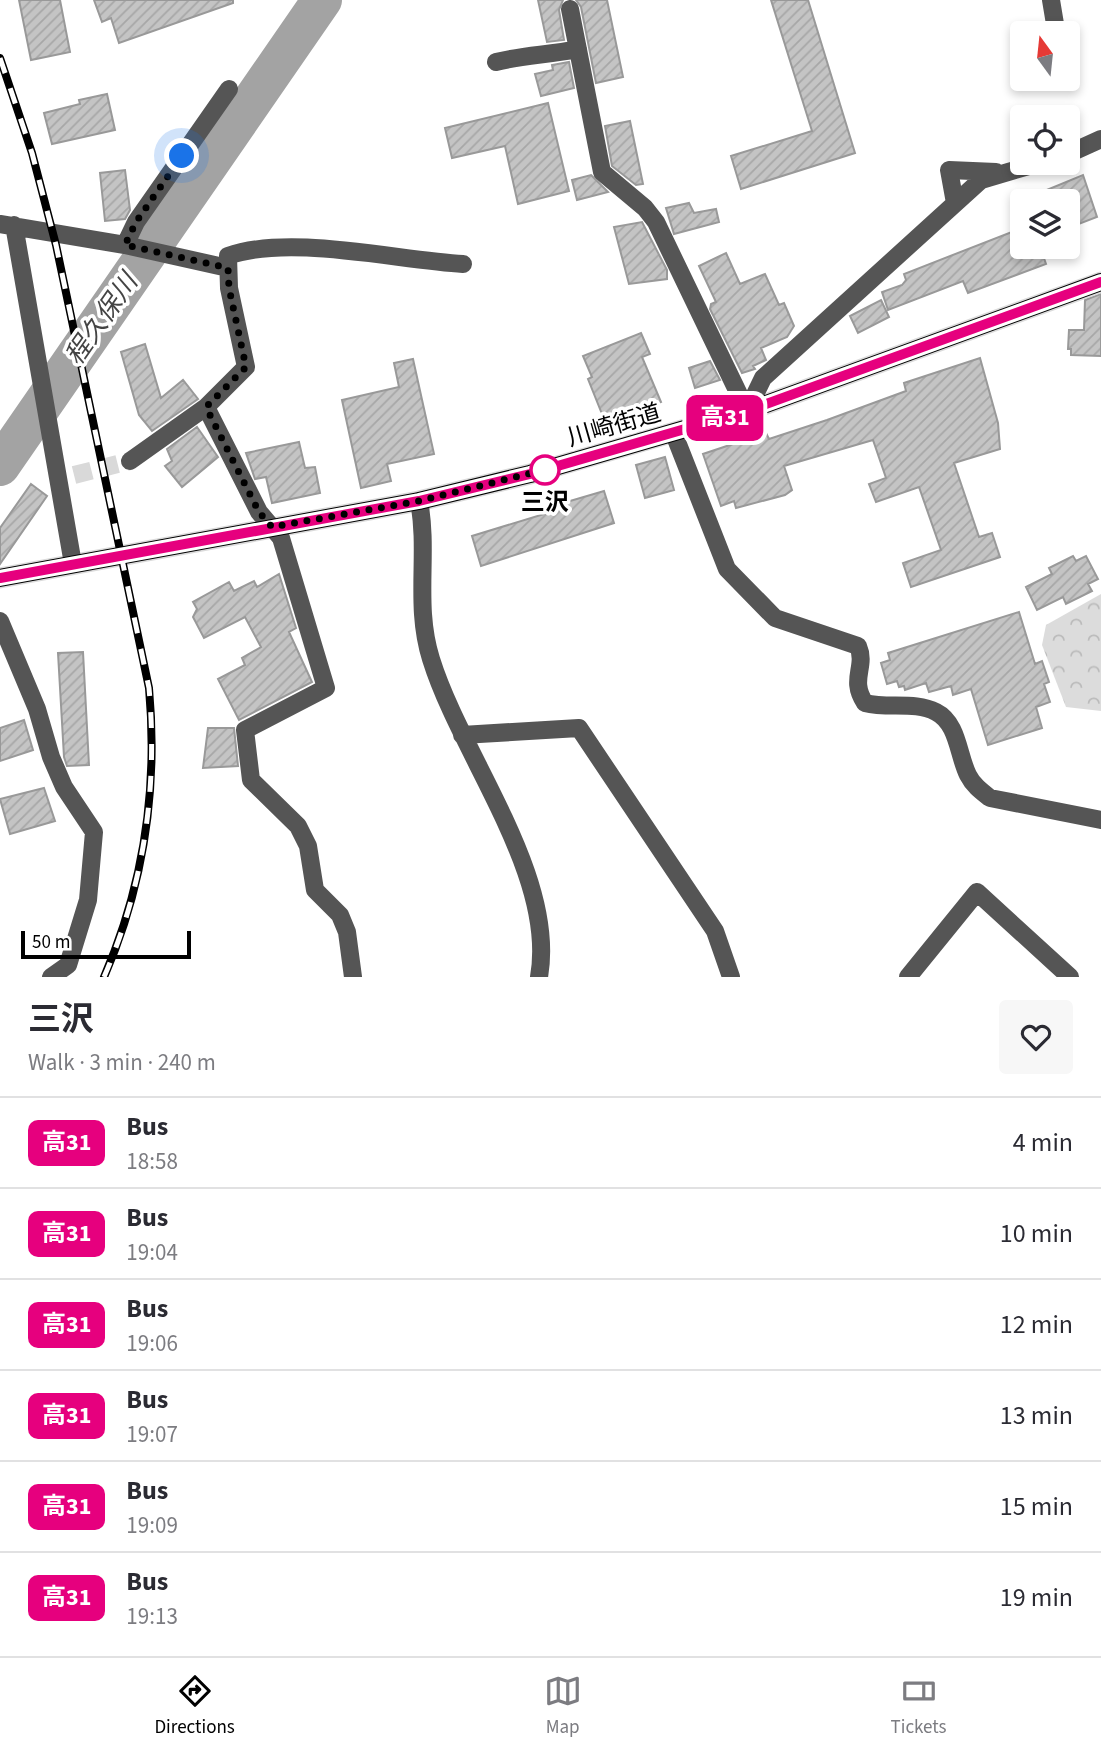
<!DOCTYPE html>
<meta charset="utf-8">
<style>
body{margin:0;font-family:"Source Sans 3","Noto Sans JP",sans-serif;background:#f7f7f7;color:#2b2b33;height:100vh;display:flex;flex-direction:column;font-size:26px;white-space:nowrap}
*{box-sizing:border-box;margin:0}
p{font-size:23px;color:#7c7c81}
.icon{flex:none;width:38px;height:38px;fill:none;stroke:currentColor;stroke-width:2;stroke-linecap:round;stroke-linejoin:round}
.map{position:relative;height:977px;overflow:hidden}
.sheet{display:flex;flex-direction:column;background:#fff;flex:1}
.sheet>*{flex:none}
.badge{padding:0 14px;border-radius:10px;font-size:24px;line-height:46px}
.needle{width:46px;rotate:345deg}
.controls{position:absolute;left:1010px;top:21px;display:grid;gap:14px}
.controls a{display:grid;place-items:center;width:70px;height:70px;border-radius:7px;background:#fff;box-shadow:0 4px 10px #0003;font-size:35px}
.scale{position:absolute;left:21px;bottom:18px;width:170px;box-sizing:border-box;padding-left:7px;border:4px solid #000;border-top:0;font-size:19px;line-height:24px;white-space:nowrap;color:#000;-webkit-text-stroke:5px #fff;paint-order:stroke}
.you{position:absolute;width:35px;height:35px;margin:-18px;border:5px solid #fff;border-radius:50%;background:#1a73e8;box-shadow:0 0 0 10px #1a73e833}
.map>.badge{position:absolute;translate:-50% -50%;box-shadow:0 0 0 4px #fff}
.round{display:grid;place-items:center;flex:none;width:74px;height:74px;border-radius:7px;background:#f7f7f7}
.overview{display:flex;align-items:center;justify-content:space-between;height:119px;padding:0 28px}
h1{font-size:33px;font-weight:700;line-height:52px}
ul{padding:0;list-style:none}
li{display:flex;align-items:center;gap:21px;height:91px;padding:0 28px;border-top:2px solid #e1e1e2}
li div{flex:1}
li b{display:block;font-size:26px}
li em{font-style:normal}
li .badge{min-width:77px;font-weight:700;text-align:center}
.dock{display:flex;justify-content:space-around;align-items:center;height:98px;border-top:2px solid #e1e1e2;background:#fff;font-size:19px;color:#7c7c81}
.dock a{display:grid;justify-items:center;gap:4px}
.dock .on{color:#000}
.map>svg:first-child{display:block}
.forest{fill:url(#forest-crowns)}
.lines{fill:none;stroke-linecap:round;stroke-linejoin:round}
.river{stroke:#a3a3a3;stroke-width:40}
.building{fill:url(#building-hatch);stroke:#999;stroke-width:2}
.minor-tunnel{stroke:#d9d9d9;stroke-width:18;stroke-dasharray:18 9;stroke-linecap:butt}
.major-casing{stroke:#dbdbdb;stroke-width:21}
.minor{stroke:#555;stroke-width:18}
.major{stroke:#000;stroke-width:18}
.rail-casing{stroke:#000;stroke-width:8}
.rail{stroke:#fff;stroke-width:5;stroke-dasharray:16;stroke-linecap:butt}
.line-casing{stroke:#fff;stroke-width:16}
.line{stroke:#e6007e;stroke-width:10}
.walk{stroke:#000;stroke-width:7;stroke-dasharray:0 12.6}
.stop-dot{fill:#fff;stroke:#e6007e;stroke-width:3.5}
.labels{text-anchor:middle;stroke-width:7;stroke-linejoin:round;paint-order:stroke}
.street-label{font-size:24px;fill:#000;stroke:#fff}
.stop-label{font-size:24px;font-weight:bold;fill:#000;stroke:#fff}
.water-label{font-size:26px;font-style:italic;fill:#444;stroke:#fff}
</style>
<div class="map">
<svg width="1101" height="977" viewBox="0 0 1101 977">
<defs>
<pattern id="forest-crowns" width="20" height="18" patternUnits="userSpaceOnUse" patternTransform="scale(1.75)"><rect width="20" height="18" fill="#dcdcdc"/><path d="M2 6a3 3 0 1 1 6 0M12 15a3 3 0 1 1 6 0" fill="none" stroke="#bbb"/></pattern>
<pattern id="building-hatch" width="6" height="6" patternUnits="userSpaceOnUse" patternTransform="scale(1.75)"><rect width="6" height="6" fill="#c4c4c4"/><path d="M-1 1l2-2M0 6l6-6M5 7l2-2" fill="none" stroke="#a7a7a7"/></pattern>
</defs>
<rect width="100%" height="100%" fill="#fff"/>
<path class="forest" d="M1101,594V711L1066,707L1042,645L1046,625Z"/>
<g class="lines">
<path class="river" d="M0,466L322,0"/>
</g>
<path class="building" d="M19,0H60L70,52L31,60Z
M94,0H233V3L119,43L111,18L102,22Z
M538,0H563L559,10L564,40L547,42Z
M576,0H607L623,77L596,83L581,7Z
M771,0H808L855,153L741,189L731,156L812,131Z
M569,62L574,88L541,96L535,74L553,70L552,65Z
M107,94L115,130L52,144L44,113L80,104L79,100Z
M548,103L569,191L518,204L505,146L452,158L445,128Z
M630,121L643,184L636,185L612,166L605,126Z
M125,170L130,210L125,219L105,221L100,173Z
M591,175L608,192L577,200L572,180Z
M1083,175L1097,217L1068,228V201H1020Z
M689,203L694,213L716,209L719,222L674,234L666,208Z
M642,222L667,270V279L629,284L614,227Z
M1022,228V247H1040L1046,264L968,293L963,281L888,310L882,292L902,285L906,280L904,274Z
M726,253L740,284L765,274L779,305L784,303L794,326L787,337L761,348L766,360L753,366L755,369L742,373L710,309L711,304L716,302L699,266Z
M1101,294V356L1071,355V349H1068L1069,330H1084L1085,300Z
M881,300L889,317L858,333L850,316Z
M641,333L650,354L642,357L661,402L606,424L588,379L592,377L583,356Z
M145,344L161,398L183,380L198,399L152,431L139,415L121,352Z
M980,358L998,423L1000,449L954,463L979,537L992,533L1000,557L911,587L903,563L941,550L919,487L876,502L869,484L886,478L873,440L784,466L792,490L785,495L736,508L734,501L721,506L703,454L766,433L769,439L827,420L906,391L904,383Z
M413,359L434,454L387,464L391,481L361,488L342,400L399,387L394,363Z
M710,361L720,380L695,388L689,368Z
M197,427L218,457L182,487L165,466L172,461L167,449Z
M299,442L305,468L315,467L320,493L272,503L266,477L255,479L246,453Z
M665,457L674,490L645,498L636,465Z
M31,484L47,496L0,564V528Z
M604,491L614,523L481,566L472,536L554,511L553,506Z
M1073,556L1076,561L1086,556L1098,579L1088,584L1092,591L1066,604L1063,597L1037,610L1026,587L1052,574L1049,568Z
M279,574L296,628L289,632L312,682L239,720L218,679L245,665L242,658L261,647L245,617L204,638L193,617L197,609L193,602L229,582L234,591L254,581L257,587Z
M1019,612L1035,664L1042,661L1049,682L1044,684L1050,702L1036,707L1042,728L988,745L971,689L953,695L951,686L929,692L926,683L905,690L904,686L899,687L897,681L887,684L881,663L890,660L888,653Z
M83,652L89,765L67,766L64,757L58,653Z
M24,720L33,750L0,761V728Z
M208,728H234L238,766L203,768Z
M44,788L55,821L10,834L0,799Z"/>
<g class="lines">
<path class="minor-tunnel" d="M74,475L130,461"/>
<defs>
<path id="major" d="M0,578L419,501L530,474L747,411L1101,282"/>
</defs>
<use href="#major" class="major-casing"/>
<path class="minor" d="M1051,0L1055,24
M570,9L602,172L645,208L656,222L747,411
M496,62C524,55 549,55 578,49
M1068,154L1101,139
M955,203L949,170L996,172
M0,224L125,245L228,268
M14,225L73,564
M125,245L136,222L229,89
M206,407L259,512L281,538L326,688L245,730L251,780L298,826L308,846L315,890L340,915L347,932L353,977
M747,411L763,378L981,180L1039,163
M674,434L727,569L775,618L858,646C867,667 849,679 865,703C888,709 915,701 936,712C958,723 958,755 968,775C973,785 981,791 990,798L1101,820
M130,461L206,407L246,367L229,288L228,256C289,234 396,260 463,264
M419,501C429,554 414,605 431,659C461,756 557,875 539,977
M0,621L37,709L51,757L64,787L94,832L88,900L68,965L51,977
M462,735L579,728L715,931L731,977
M908,977L977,892L1070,977"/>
<use href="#major" class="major"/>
<defs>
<path id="rail" d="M0,58L32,153L56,245L149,688C158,788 144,885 104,977"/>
</defs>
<use href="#rail" class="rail-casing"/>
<use href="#rail" class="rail"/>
</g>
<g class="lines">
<defs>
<path id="line" d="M0,578L419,501L530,474L747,411L1101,282"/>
</defs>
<use href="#line" class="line-casing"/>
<use href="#line" class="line"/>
<path class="walk" d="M182,156L136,222L125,245L228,268L229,288L246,367L206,407L259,512L272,527L419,501L556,467L545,470"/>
</g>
<circle class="stop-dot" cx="545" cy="470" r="14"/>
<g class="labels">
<g class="street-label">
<text transform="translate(614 425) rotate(-16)" y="8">川崎街道</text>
</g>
<g class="stop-label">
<text x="545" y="510">三沢</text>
</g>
<g class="water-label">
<text transform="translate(101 319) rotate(-55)" y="9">程久保川</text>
</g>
</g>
</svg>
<div class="controls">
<a><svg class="needle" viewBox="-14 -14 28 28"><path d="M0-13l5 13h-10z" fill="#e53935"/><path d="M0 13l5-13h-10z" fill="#7c7c81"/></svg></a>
<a><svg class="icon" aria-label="locate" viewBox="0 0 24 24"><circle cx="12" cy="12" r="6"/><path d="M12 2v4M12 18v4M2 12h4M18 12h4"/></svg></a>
<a><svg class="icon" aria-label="layers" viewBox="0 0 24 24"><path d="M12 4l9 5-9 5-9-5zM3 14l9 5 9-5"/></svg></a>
</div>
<div class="scale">50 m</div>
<div class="you" style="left:182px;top:156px"></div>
<b class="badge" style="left:725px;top:418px;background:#e6007e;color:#fff">高31</b>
</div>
<section class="sheet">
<div class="overview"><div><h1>三沢</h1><p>Walk · 3 min · 240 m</p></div><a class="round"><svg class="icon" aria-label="heart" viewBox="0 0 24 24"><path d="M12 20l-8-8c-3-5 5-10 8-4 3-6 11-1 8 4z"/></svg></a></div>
<ul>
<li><span class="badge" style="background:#e6007e;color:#fff">高31</span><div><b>Bus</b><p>18:58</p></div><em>4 min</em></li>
<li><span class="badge" style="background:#e6007e;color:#fff">高31</span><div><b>Bus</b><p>19:04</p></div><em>10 min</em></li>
<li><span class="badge" style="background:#e6007e;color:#fff">高31</span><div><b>Bus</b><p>19:06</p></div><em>12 min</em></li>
<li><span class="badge" style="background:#e6007e;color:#fff">高31</span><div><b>Bus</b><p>19:07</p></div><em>13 min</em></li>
<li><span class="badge" style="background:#e6007e;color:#fff">高31</span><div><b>Bus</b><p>19:09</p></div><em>15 min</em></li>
<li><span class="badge" style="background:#e6007e;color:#fff">高31</span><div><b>Bus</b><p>19:13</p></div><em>19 min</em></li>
</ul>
</section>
<nav class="dock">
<a class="on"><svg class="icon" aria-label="directions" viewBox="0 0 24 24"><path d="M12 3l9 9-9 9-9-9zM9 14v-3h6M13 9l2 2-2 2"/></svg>Directions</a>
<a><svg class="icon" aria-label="map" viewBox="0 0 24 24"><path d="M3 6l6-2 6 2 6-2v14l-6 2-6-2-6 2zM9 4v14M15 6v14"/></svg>Map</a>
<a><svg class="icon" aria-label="tickets" viewBox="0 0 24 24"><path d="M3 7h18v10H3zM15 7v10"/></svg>Tickets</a>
</nav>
